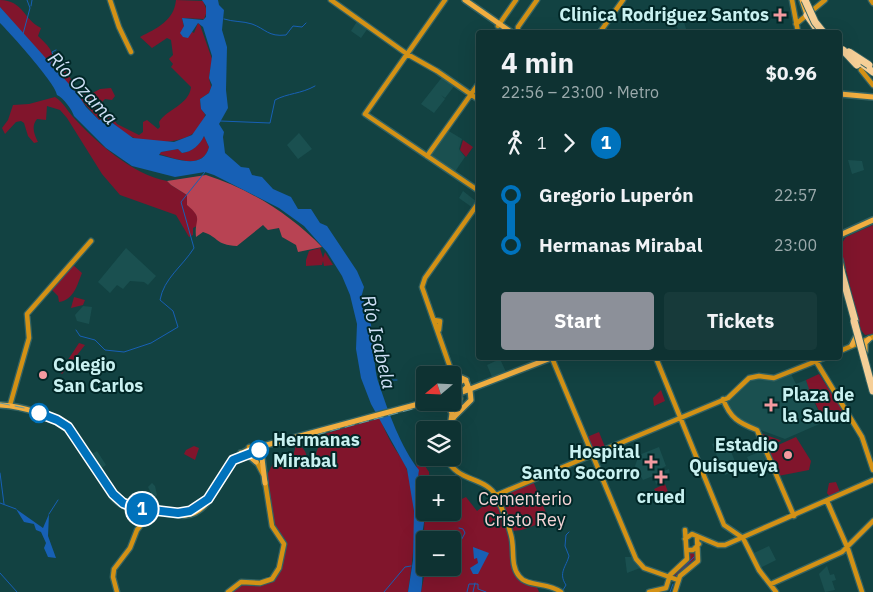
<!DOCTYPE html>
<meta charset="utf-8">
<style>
body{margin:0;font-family:"IBM Plex Sans",sans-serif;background:#173a3a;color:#f1f3f6;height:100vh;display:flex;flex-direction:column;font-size:19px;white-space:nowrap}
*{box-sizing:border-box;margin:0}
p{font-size:16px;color:#9baaac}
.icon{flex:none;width:28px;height:28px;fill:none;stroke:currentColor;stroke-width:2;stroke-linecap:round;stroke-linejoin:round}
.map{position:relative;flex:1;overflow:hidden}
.side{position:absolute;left:476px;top:30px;width:366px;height:330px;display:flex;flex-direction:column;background:#0e3232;border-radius:5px;box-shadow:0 5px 20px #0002,0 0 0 1px #2e4d4d}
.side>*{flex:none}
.badge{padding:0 10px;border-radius:16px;font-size:18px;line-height:32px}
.needle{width:32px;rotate:251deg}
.buttons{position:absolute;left:416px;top:366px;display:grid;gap:10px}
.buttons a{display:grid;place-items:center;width:45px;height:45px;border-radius:5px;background:#0e3232;box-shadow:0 5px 20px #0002,0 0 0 1px #2e4d4d;font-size:25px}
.map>.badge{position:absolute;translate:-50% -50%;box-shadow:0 0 0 2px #fff}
.legs{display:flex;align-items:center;gap:8px;height:55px;padding:0 25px;font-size:16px}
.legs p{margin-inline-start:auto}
.summary{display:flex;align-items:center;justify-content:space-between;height:85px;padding:0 25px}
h1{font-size:28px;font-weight:700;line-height:38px}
.button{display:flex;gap:10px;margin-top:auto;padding:10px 25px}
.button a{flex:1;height:58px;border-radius:5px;background:#8c9099;color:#fff;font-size:20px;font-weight:700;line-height:58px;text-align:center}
.button a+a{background:#173a3a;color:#f1f3f6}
ul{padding:0 25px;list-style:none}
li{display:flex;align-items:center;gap:18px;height:50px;font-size:19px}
li i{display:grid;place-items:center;width:8px;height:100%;margin:0 6px;background:currentColor}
li i::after{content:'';width:12px;height:12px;margin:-6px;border:4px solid;border-radius:50%;background:#0e3232}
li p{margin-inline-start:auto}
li:first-child i{background:linear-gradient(#0000 50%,currentColor 0)}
li:last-child i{background:linear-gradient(currentColor 50%,#0000 0)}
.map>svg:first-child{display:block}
.built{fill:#1a5050}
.green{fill:#81152c;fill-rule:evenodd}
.forest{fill:#b84353}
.water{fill:#1760b5;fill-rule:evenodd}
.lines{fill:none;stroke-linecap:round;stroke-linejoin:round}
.stream{stroke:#1760b5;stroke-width:1}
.secondary-casing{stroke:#336262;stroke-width:7}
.primary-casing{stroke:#336262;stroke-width:8}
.highway-casing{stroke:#336262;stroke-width:9}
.secondary{stroke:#d39115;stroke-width:4.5}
.primary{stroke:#f1ae40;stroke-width:5}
.highway{stroke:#f6cf97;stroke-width:7}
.rail{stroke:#6f9b9b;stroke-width:1;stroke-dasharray:10 5;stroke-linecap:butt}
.secondary-bridge-casing{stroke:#336262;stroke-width:7;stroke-linecap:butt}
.highway-bridge-casing{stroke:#336262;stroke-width:9;stroke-linecap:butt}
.secondary-bridge{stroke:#d39115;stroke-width:4.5}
.highway-bridge{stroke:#f6cf97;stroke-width:7}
.line-1-casing{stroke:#fff;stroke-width:11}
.line-1{stroke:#0072bc;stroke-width:8}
.poi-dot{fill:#f49aa0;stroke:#012727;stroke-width:2}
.stop-1-dot{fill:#fff;stroke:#0072bc;stroke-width:2.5}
.labels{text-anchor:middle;stroke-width:4;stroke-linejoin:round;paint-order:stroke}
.poi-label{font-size:18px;font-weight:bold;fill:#c9f1f1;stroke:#012727;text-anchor:end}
.stop-label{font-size:18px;font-weight:bold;fill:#c9f1f1;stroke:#012727;text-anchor:start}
.park-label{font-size:18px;fill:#f5d4d5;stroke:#012727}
.water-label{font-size:19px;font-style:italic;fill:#cfe0f7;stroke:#012727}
</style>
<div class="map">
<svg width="873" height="592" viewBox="0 0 873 592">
<rect width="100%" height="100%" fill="#124242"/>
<path class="built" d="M683,19L687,32H679L674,20Z
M358,20L368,28L361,38L351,31Z
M443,76L455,85L445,98L441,95L445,99L434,113L421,104Z
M447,130L462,139L459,149L465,157L454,173L429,157Z
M299,133L312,149L298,159L287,145Z
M848,160L862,161L864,170L852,174Z
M463,191L477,202L473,208L459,198Z
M126,248L156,276L148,285L144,282L130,281L123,289L117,285L110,293L98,282Z
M83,306L92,307L89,324L77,321L75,315Z
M500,359L506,372L492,377L487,365Z
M790,372L796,384L806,380L810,389L808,390L824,422L785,439L739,422L728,409L726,400L736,395L745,382L756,377L770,379Z
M726,439L738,469L725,475L712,444Z
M659,447L666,466L662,468L664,471L669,469L670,476L656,484L653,476L643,480L635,466L639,455Z
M764,450L772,468L756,475L747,457Z
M97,451L106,465L99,470L90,455Z
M152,483L155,486L157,495L147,507H142L151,493L148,487Z
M769,546L776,560L760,568L754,553Z
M625,557H634L640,568L627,573Z
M827,566L830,575L834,574L836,580L832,581L835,590L825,592L819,574Z"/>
<path class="green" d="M0,0C23,0 24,20 41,28L38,36C42,40 47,44 50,49C55,60 52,68 66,71L78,91L89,95L100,89L111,88L115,96L112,100L105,99L102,102L117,124L139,135L143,132V122L147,120L158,129L160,127L159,122C167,109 189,105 191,87L171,67L173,64L169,59L173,55L171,40L167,38L152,48L140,37C157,28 174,21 176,0L203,1L207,11L204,19L182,18L184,27L194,33L198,23L200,25L212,59L209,78L211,87L209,93L200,99L201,109L205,114C203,144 153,147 132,137C123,133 115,124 107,119L99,120L16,27L0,7Z
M55,97C63,102 67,110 73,117C96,142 133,175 167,181L171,185L187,195V205C195,211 199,215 197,226L193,228V235L189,237L176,215L120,195L102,174L67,118L60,110L47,106L46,120L37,119C31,126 34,134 38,142L34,143L28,136L24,123L21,121L16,122L5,134L2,128L8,120L13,105L29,104Z
M204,136L209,147C203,171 174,158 159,154L161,152L178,149L182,153C192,152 200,144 204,136Z
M463,140L473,147L466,157L460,150Z
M873,225V334L865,335L861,330L840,246L846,237Z
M320,248L323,258L325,252L333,265L324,266L323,261L322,265L306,266V260L309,251Z
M72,264L82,273C77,285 74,300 59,302L58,296L50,288Z
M74,297L85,300L83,305L71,308Z
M79,343L85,345L62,374L60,372Z
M819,374L845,414L824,422L813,398L811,399L807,391L809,389L806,380Z
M661,390L665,401L654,406L653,398Z
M379,417C383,425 387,436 392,444C397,453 404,460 407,470C419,509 414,553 408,592H230L246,582L269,581L279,568L286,543L285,539L273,525L266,477L276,458L283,455L295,459L293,456L296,445C305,447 308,454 306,463L312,465L319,445L308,441L312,438Z
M599,432L605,447L594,452L587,437Z
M760,433L780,440L781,441L766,447Z
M796,437L811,461L809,470L778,476L767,450Z
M194,446L199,448L195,460L184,454L186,450Z
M416,463L425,466L429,472L430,485H425V512H452L453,503L466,497L477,511L494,498L509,537L516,577L526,584L536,585L539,592H421L424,577L421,546L424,531L425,509ZM425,540H452V568H425Z
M533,481L549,520L522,530L511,531L498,496Z
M836,482L840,492L830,497L827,493L829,483Z
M665,484L670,497L661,500L654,489Z
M698,548V559L677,578L671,576L688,560L689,552Z"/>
<path class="forest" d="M206,175C250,189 291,215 322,247L298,252L296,245L282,237L279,228L268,230L263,225L237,246C215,245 219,237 203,232L196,237C194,219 204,219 187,205V195L171,185L167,181Z"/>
<path class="water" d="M202,0H218L219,5L224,10L222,30L227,47L226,90L228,108L219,124L224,132L223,137L225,153L241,167L249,168L252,175L262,177L273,189L291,197L298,209H311L320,223L327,226L357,271L364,287L361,298C376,312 371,363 379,384C388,411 401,448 419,470C416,484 423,496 424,510C426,522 421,533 421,545C421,562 424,575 421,592H408L413,560L414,511L407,469L371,404L361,378L356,349L357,324L350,295L342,276L327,252L304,226L279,208L214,175L205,172L175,177L132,166L106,148L74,116C72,110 64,98 57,95C57,85 10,33 0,23V7L77,93L86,107L99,120L107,119L133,138L174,142L192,135L206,115L201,109L200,99L209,93L212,85L209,78L212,56L203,27L198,23L188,38L183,37L180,33L184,26L182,18L203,20L206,17V6ZM204,136L209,147C203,171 175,158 159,155L161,152L178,149L182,153C192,152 200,145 204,136Z
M16,509L43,528L49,514L48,536L56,558L48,557L44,548L46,543L41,532L36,530L34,524L24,522Z
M473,547L489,553L478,574H473L470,568L478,563L477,558L474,559Z"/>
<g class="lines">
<path class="stream" d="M31,6L32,0
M224,19C233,22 243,21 252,24C266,29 268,37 286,35L293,26L302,27L306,23
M23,34L30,8L27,0
M50,63L54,58L52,52L56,50
M220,121L270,123L275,100C288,93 301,94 315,86
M76,330L80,336L95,340L105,350L124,352L151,343L178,327L173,311L160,300C164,278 182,267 194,248L181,202L205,172
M382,376L390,380H397
M0,473L4,504
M0,503L16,509
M49,514L58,500
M454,551L457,553V548L465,533L463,529L459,528
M0,573L17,592
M676,576L694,557
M563,590L566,585C558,573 566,567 569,556L565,546L566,535L569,532
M384,592L405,567L411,566
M467,592L469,584H478V589L486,592
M473,592L475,583
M670,592L673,584"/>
<defs>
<path id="secondary" d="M110,0L119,27L131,52
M331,0L407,54L437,71L479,100
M445,0L365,114L479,191
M792,0L798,32
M871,0L873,3
M796,24L825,0
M498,26L516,0
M518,32V27L537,0
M600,32L623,0
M861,70L873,85
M427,156L479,83
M434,320L440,321L439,330
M840,351L873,337
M552,358L636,559L644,568L678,580
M656,358L724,525L743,538L759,570L776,592
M814,358L862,437L873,470
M457,387L422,287L425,278L479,202
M723,399C730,418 739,423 757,430L794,516
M10,405L29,338L27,314L91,241
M448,430L459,407L460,399
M249,447L263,474
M446,458C457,482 486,477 496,496C502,508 508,523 511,535C515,548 510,565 519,576C527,587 548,582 561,592
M494,496L728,398L749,378L759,376L774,378L824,358
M827,501L848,549L862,592
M685,539L692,534L718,545H725L873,480
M687,550H693L699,544
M771,584L842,552L873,521
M117,592L113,577L114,569L130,548L137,530L152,511
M228,592L241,582L260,583L272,579L279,568L284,544L272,526L265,481
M649,592L666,588L670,575L687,559L685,530
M675,592L680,576L698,561L697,537"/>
<path id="primary" d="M465,0L511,32
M802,0L807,15
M840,94L873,97
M840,235L873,220
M840,260L842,270
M852,345L857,335
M865,351V343L869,339
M453,374L466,380
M456,385L463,380L466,381L468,386L464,390
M452,396L551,358
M446,402L452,413L451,420
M448,404L453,407L458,404
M0,405C22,406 57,416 71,433L113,497C124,510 139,510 155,512C165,513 176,516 186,515C216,512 221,462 248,450L426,402
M454,417L471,400L470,390
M263,445L261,450L265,483
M241,453L247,454L256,462"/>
<path id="highway" d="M807,15L819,32
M861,63L873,72
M840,267L855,321
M870,380L873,391"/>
</defs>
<use href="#secondary" class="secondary-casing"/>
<use href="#primary" class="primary-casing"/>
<use href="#highway" class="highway-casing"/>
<use href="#secondary" class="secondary"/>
<use href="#primary" class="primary"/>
<use href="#highway" class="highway"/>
<path class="rail" d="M0,403L29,409L65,425L74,434L113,494L123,503L136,508L178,513L195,509L208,499L230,463L242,455L420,407"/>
<defs>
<path id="secondary-bridge" d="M459,388L460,399"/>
<path id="highway-bridge" d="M805,0L815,22L823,32
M843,50L857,65
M849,52L869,65
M854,321L870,380"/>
</defs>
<use href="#secondary-bridge" class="secondary-bridge-casing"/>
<use href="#highway-bridge" class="highway-bridge-casing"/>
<use href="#secondary-bridge" class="secondary-bridge"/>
<use href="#highway-bridge" class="highway-bridge"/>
</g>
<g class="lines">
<defs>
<path id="line-1" d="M39,413L57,420L68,427L113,494L123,503L136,508L178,513L190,511L208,499L233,460L259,450"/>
</defs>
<use href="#line-1" class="line-1-casing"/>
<use href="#line-1" class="line-1"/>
</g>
<g class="poi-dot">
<path d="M777.5 7.5h5v5h5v5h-5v5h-5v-5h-5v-5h5z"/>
<circle cx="43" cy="375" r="5"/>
<path d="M768.5 397.5h5v5h5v5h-5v5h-5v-5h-5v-5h5z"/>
<circle cx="788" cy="455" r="5"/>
<path d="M648.5 454.5h5v5h5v5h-5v5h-5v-5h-5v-5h5z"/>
<path d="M658.5 469.5h5v5h5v5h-5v5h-5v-5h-5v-5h5z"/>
</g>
<g class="stop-1-dot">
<circle cx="39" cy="413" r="9"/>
<circle cx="259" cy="450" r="9"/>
</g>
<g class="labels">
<g class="poi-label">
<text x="769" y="21">Clinica Rodriguez Santos</text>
<text x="53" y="371" text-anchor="start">Colegio<tspan x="53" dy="21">San Carlos</tspan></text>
<text x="782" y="401" text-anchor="start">Plaza de<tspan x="782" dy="21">la Salud</tspan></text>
<text x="778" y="451">Estadio<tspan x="778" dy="21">Quisqueya</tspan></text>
<text x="640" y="458">Hospital<tspan x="640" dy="21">Santo Socorro</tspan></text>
<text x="661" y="503" text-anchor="middle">crued</text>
</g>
<g class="stop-label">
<text x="273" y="446">Hermanas<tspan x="273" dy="21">Mirabal</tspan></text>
</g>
<g class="park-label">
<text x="525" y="505">Cementerio<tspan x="525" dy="21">Cristo Rey</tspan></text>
</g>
<g class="water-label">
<text transform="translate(83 88) rotate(47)" y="7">Río Ozama</text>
<text transform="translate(379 342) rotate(77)" y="7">Río Isabela</text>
</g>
</g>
</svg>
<div class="buttons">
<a><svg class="needle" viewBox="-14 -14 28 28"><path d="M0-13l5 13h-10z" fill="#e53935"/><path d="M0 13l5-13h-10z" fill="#9baaac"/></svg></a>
<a><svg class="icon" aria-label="layers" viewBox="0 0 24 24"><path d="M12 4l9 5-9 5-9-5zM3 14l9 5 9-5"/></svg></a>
<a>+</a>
<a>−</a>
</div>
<b class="badge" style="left:142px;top:509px;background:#0072bc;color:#fff">1</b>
<section class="side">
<div class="summary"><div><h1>4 min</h1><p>22:56 – 23:00 · Metro</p></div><b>$0.96</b></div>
<div class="legs"><svg class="icon" aria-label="walk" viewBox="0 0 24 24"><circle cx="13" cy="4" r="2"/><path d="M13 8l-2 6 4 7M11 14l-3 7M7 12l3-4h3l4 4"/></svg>1<svg class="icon" aria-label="forward" viewBox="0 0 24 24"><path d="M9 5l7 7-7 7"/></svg><b class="badge" style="background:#0072bc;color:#fff">1</b></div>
<ul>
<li><i style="color:#0072bc"></i><b>Gregorio Luperón</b><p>22:57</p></li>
<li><i style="color:#0072bc"></i><b>Hermanas Mirabal</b><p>23:00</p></li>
</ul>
<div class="button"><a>Start</a><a>Tickets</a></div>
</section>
</div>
